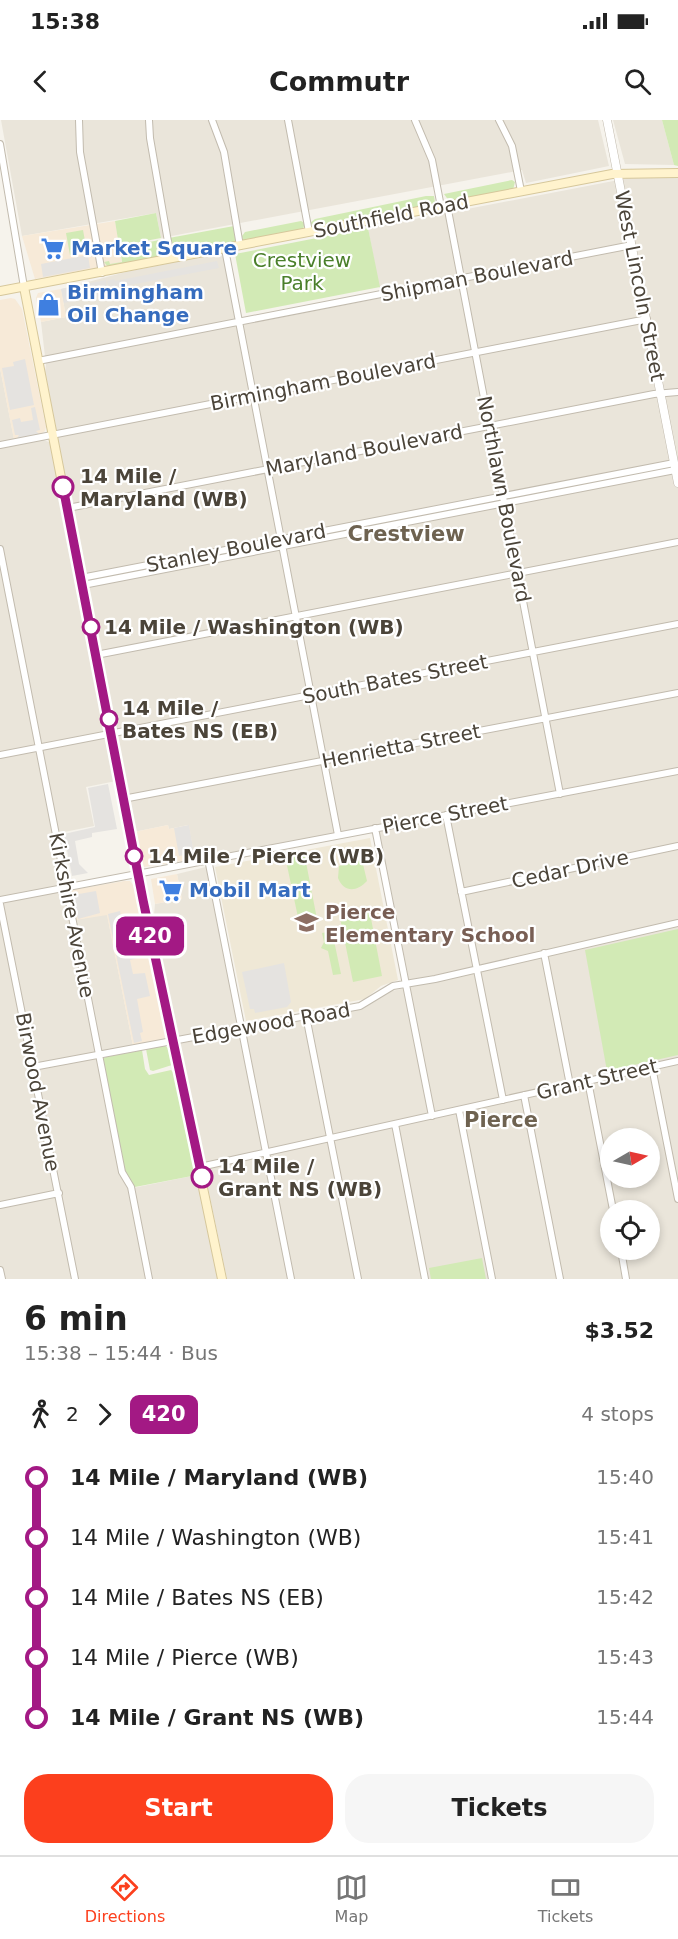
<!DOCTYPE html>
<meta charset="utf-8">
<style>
body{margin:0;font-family:"DejaVu Sans",sans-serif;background:#f6f6f6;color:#222;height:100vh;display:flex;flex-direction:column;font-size:22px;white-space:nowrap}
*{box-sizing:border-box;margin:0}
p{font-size:20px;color:#767676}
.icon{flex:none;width:33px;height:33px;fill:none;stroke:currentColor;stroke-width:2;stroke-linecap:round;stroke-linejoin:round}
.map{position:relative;height:1159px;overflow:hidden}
.side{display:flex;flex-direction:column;background:#fff;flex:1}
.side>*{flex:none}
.badge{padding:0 12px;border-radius:9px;font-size:21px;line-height:39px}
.needle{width:39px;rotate:81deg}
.buttons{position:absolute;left:600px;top:1008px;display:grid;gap:12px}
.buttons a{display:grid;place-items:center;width:60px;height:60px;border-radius:50%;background:#fff;box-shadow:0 3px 9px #0003;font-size:30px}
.map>.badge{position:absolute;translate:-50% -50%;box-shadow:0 0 0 3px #fff}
.legs{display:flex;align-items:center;gap:9px;height:66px;padding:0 24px;font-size:20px}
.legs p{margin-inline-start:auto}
.headline{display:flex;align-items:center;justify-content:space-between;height:102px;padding:0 24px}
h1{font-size:33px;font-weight:700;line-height:45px}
.primary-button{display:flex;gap:12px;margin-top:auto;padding:12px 24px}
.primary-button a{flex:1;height:69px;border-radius:24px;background:#fc3f1d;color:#fff;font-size:24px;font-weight:700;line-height:69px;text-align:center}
.primary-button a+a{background:#f6f6f6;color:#222}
ul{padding:0 24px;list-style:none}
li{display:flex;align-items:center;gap:21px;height:60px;font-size:22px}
li i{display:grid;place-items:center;width:9px;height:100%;margin:0 8px;background:currentColor}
li i::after{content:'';width:15px;height:15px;margin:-8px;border:4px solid;border-radius:50%;background:#fff}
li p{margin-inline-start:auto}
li:first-child i{background:linear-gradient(#0000 50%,currentColor 0)}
li:last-child i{background:linear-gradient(currentColor 50%,#0000 0)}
.status{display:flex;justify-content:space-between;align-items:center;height:42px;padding:0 30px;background:#fff;direction:ltr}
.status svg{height:16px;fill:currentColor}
header{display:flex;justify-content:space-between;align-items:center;height:78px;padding:0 24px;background:#fff;font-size:27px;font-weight:700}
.menu{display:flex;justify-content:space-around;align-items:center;height:84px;border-top:2px solid #e0e0e0;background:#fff;font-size:16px;color:#767676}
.menu a{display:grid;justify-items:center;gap:3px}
.menu .active{color:#fc3f1d}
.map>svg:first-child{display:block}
.residential{fill:#eae5da;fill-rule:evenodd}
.commercial{fill:#f7ead8}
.education{fill:#efe8d6}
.green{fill:#d2eab5}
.parking{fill:#e5e3e0}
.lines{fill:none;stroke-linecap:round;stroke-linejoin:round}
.minor-casing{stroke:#c2bbae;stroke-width:8}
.tertiary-casing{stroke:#c2bbae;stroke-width:9}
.secondary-casing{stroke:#d6c79b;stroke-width:10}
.minor{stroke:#fff;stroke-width:6}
.tertiary{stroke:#fff;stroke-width:8}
.secondary{stroke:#fff3cd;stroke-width:8}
.line-1-casing{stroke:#fff;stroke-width:14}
.line-1{stroke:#a31984;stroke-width:9}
.stop-1-dot{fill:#fff;stroke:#a31984;stroke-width:3}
.labels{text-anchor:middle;stroke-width:4.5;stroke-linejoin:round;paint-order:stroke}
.street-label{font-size:20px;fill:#4b4439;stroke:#fff}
.shop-label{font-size:20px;font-weight:bold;fill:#366cbe;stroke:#fff;text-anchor:start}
.park-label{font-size:20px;fill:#4a7f2a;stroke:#fff}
.stop-label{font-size:20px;font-weight:bold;fill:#4b4439;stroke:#fff;text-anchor:start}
.education-label{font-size:20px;font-weight:bold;fill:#785e54;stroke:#fff;text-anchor:start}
.neighbourhood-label{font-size:21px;font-weight:bold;fill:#6e6250;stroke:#fff}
</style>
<div class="status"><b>15:38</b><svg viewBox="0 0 49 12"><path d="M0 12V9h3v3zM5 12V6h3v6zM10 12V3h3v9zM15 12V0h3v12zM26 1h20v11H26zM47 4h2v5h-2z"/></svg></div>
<header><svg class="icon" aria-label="back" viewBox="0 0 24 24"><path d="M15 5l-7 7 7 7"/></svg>Commutr<svg class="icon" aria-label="search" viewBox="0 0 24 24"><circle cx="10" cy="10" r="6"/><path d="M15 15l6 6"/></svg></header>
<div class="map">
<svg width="678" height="1159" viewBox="0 0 678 1159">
<rect width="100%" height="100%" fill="#f6f3ec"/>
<path class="residential" d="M1,0H598L609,46L526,63L522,50L161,118L156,93L22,116Z
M613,0H662L674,45L625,44Z
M678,56V1159H227L153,805L155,784L182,779L177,754L206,747L239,912L362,889L392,871L410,867L378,705L195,739L188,705L169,709L168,705L134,712L45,252L46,245L41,202L66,197L61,169L126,152L215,134H219L224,138L237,206L381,178L368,108L629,58ZM610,1018H650V1058H610ZM610,1090H650V1130H610Z
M0,248L15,324L43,320L49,322L51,325L116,661L86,667L94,706L54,714L69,801L107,794L133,926L96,933L119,1051L128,1069L197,1055L218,1159H0Z"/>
<path class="commercial" d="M115,101L122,143L35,159L22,116Z
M61,169L66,197L41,202L36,178L38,173Z
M11,178L15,179L22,189L46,307L45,311L41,314L14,320L0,248V180Z
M168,705L169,709L189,705L195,739L144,747L141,742L134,712Z
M177,754L182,779L155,784L151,759Z
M124,761H130L133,765L140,786L166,915V919L133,926L107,795L75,800L70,774L72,770Z"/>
<path class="education" d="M370,718L398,860L381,866L365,879L246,901L215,747Z"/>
<path class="green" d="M662,0H678V46L674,45Z
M512,60L515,62L513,70L449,81L444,74Z
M426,76H434L435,82L432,85L315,108L310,103L315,99Z
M156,93L161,118L119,126L115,101Z
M301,101L305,103L303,109L248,122L243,120L242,116L245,112Z
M234,106L236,119L234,123L177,134L173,132L169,118Z
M368,108L380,167L246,193L235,134Z
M83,110L87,132L70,135L66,113Z
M164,119L166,134L165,137L108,147L104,142L109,141L110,144L122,142L120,128Z
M304,732L317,799L299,802L285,736Z
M362,740L367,761C357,772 344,773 338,758L339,746Z
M369,788L382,856L353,862L339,793Z
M678,809V935L607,951L585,830Z
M332,811L341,854L333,855L328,831L321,828L324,822L322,813Z
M165,926L170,929L172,945L153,951L150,950L146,929Z
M142,930L145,949L149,955L171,950L175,954L197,1055L135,1067L126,1055L102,939L106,937Z
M482,1138L486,1159H431L429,1148Z"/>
<path class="parking" d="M88,135L90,148L43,157L41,144Z
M217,141L219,148L109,169L107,161L114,159L115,161Z
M106,160L108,174L64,183L61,169Z
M25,239L34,285L10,290L2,248L14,246L13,242Z
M35,287L40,310L36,311L40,315L16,320L19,315H15L12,300L20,298L21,302L33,300L31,288Z
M108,664L117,709L92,713V717L75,721L79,744L88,753L72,756L64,714L95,707L88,668Z
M189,705L194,733L179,736L174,708Z
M96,771L100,793L78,799L73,775Z
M120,791L124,814L136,812L142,837L130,840L133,854L145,853L150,876L137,879L143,912L140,913L142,921L134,923L108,794Z
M284,843L291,882L287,887L255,893L254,889H250L242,852Z"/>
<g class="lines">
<defs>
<path id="minor" d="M79,0L80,32L102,153
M149,0L150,18L171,139
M212,0L224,32L240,126
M288,0L309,112
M415,0L432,40L441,87
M499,0L512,26L521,71
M0,24L24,167
M447,85L560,674
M225,129L338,715
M38,241L632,125
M0,325L647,199
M68,388L654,274L678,272
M0,429L122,1052L131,1067L149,1159
M81,458L674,343
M83,465L675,350
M96,535L678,422
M0,635L678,504
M123,679L678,573
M446,695L503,980
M375,708L432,996
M208,739L291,1159
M461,772L678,726
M0,780L678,651
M0,784L75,1159
M544,833L570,965
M306,896L358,1159
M33,947L360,886L393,866L435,859L678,803
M652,947L678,1079
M588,961L613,1090
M524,975L560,1159
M459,990L492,1159
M395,1004L425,1159
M200,1047L678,941
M0,1085L59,1073
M621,1130L626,1159
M0,1150L2,1159"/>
<path id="tertiary" d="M607,0L678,363"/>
<path id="secondary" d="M24,167L143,780L222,1159
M0,171L612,54L678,53"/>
</defs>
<use href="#minor" class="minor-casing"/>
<use href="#tertiary" class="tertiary-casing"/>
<use href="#secondary" class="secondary-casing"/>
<use href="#minor" class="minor"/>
<use href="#tertiary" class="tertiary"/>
<use href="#secondary" class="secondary"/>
</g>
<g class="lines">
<defs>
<path id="line-1" d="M63,367L143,780L202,1057"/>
</defs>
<use href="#line-1" class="line-1-casing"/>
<use href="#line-1" class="line-1"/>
</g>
<defs>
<symbol id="supermarket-bare" viewBox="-9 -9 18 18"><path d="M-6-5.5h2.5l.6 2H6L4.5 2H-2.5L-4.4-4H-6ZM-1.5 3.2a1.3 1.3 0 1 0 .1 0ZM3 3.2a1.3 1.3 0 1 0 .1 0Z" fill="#3f7fe0" stroke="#fff" stroke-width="2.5" paint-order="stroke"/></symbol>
<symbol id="shop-bare" viewBox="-9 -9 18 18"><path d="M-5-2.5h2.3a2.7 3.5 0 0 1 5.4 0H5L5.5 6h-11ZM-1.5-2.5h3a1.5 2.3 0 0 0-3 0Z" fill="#3f7fe0" stroke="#fff" stroke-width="2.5" paint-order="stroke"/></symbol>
<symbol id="school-bare" viewBox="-9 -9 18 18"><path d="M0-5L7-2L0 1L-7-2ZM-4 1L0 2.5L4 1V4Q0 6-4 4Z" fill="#8d6e63" stroke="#fff" stroke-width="2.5" paint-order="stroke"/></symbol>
</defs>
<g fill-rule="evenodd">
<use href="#supermarket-bare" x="36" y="112" width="33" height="33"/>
<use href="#shop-bare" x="32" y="168" width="33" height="33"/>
<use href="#supermarket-bare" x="154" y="754" width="33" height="33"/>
<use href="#school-bare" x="290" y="786" width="33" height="33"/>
</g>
<g class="stop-1-dot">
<circle cx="63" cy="367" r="10"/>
<circle cx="91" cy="507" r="8"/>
<circle cx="109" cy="599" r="8"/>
<circle cx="134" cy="736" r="8"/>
<circle cx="202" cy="1057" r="10"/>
</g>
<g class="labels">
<g class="street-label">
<text transform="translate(391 96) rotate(-11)" y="7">Southfield Road</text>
<text transform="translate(477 156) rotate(-11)" y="7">Shipman Boulevard</text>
<text transform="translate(640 166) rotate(79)" y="7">West Lincoln Street</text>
<text transform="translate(323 262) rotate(-11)" y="7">Birmingham Boulevard</text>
<text transform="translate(364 330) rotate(-11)" y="7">Maryland Boulevard</text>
<text transform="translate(504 379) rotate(79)" y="7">Northlawn Boulevard</text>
<text transform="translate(236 428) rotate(-11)" y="7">Stanley Boulevard</text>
<text transform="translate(395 559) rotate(-11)" y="7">South Bates Street</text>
<text transform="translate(401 626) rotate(-11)" y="7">Henrietta Street</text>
<text transform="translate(445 695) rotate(-11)" y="7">Pierce Street</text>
<text transform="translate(570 749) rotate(-12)" y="7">Cedar Drive</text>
<text transform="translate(72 795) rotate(79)" y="7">Kirkshire Avenue</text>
<text transform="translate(271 903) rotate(-10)" y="7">Edgewood Road</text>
<text transform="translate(597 959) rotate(-13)" y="7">Grant Street</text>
<text transform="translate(38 972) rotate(79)" y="7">Birwood Avenue</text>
</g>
<g class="shop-label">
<text x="71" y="135">Market Square</text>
<text x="67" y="179">Birmingham<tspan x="67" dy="23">Oil Change</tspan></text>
<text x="189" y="777">Mobil Mart</text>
</g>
<g class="park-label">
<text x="302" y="147">Crestview<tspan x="302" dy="23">Park</tspan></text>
</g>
<g class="stop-label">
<text x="80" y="363">14 Mile /<tspan x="80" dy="23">Maryland (WB)</tspan></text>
<text x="104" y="514">14 Mile / Washington (WB)</text>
<text x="122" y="595">14 Mile /<tspan x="122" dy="23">Bates NS (EB)</tspan></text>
<text x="148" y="743">14 Mile / Pierce (WB)</text>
<text x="218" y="1053">14 Mile /<tspan x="218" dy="23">Grant NS (WB)</tspan></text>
</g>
<g class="education-label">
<text x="325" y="799">Pierce<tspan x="325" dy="23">Elementary School</tspan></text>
</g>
<g class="neighbourhood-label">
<text x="406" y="421">Crestview</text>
<text x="501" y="1007">Pierce</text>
</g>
</g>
</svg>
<div class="buttons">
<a><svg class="needle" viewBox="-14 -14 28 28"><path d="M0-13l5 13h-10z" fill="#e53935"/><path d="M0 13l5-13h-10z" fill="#767676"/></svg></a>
<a><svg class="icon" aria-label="locate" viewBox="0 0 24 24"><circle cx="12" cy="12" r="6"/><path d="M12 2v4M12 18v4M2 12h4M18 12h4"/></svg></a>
</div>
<b class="badge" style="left:150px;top:816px;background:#a31984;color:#fff">420</b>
</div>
<section class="side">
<div class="headline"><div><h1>6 min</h1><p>15:38 – 15:44 · Bus</p></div><b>$3.52</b></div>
<div class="legs"><svg class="icon" aria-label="walk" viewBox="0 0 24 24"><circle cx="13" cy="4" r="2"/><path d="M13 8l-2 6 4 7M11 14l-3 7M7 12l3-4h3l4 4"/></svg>2<svg class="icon" aria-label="forward" viewBox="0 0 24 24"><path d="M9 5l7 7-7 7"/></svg><b class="badge" style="background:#a31984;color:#fff">420</b><p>4 stops</p></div>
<ul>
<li><i style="color:#a31984"></i><b>14 Mile / Maryland (WB)</b><p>15:40</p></li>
<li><i style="color:#a31984"></i><span>14 Mile / Washington (WB)</span><p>15:41</p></li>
<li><i style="color:#a31984"></i><span>14 Mile / Bates NS (EB)</span><p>15:42</p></li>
<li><i style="color:#a31984"></i><span>14 Mile / Pierce (WB)</span><p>15:43</p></li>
<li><i style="color:#a31984"></i><b>14 Mile / Grant NS (WB)</b><p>15:44</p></li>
</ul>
<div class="primary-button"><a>Start</a><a>Tickets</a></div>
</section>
<nav class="menu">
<a class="active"><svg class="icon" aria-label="directions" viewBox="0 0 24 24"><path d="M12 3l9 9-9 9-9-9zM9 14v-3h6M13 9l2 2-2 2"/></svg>Directions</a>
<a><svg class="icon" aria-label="map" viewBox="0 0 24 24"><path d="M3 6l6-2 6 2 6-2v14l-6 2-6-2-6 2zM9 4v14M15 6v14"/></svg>Map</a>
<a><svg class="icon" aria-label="tickets" viewBox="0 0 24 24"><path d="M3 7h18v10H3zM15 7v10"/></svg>Tickets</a>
</nav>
